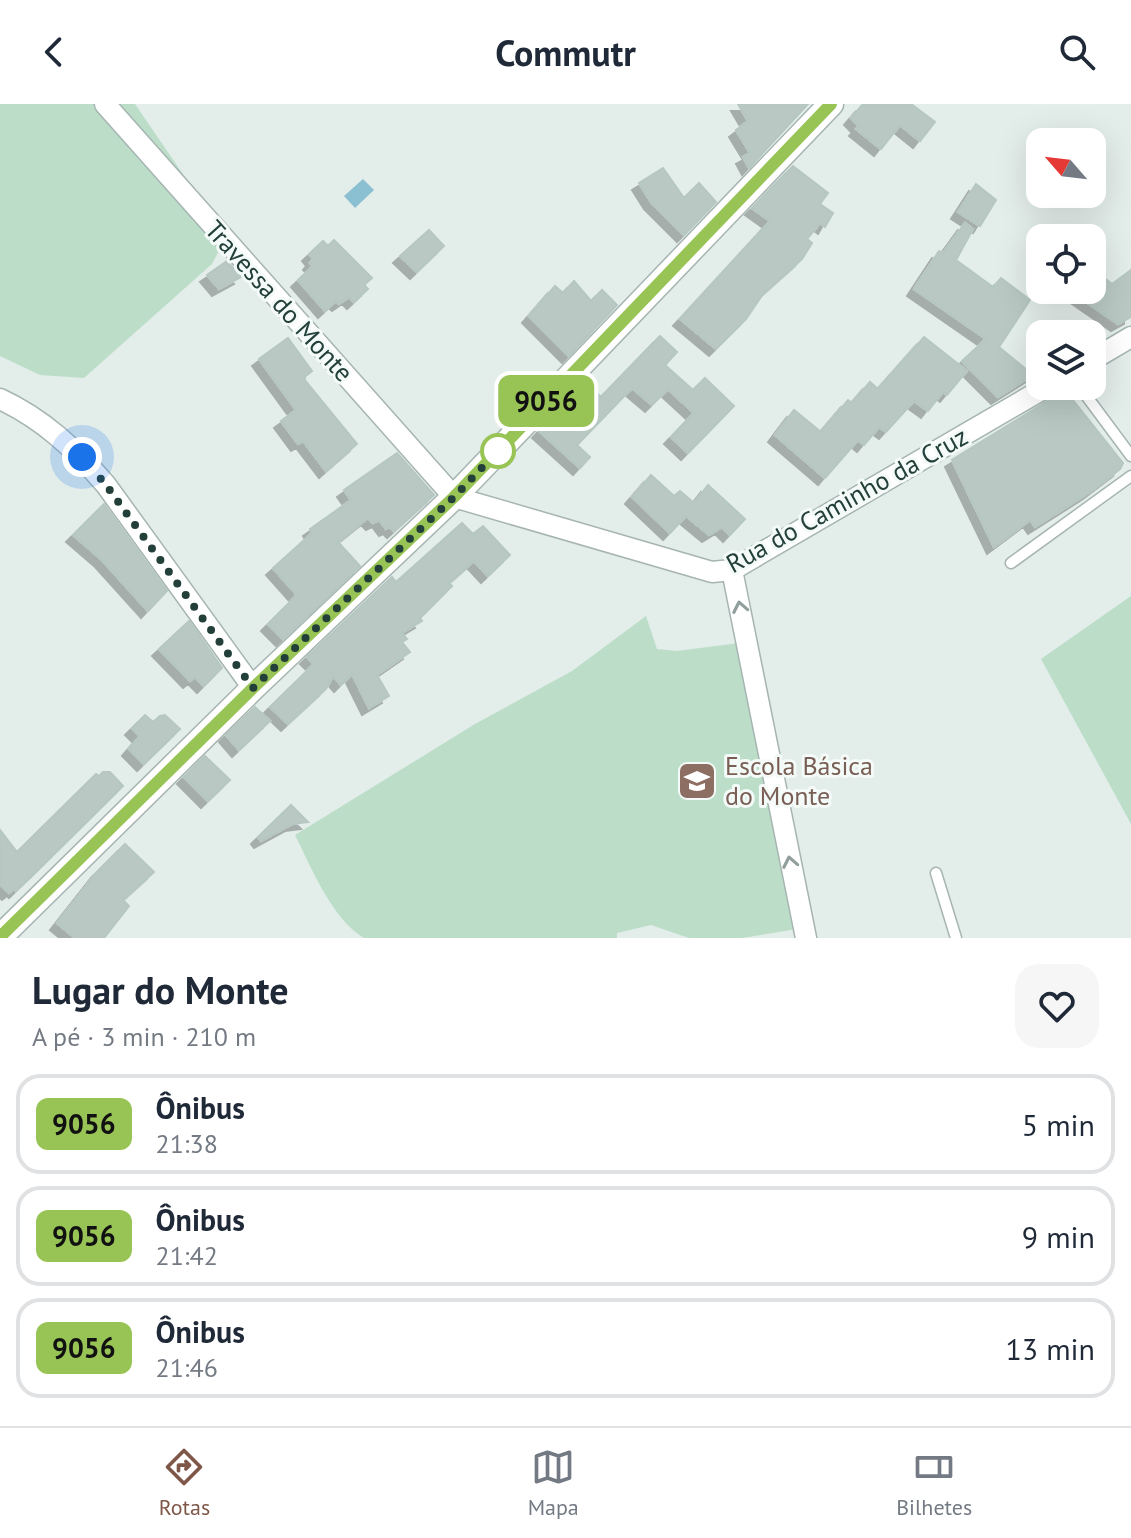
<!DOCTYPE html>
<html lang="pt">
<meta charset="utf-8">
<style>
body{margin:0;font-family:"PT Sans",sans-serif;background:#f6f6f7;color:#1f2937;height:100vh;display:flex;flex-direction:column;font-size:30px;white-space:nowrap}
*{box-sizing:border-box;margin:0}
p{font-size:26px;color:#747a83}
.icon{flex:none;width:44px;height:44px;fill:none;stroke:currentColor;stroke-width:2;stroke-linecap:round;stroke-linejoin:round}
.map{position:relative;height:834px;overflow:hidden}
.panel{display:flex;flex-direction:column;background:#fff;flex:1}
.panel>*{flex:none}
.badge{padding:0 16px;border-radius:12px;font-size:28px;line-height:52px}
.needle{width:52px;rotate:298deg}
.buttons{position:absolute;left:1026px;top:24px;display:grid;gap:16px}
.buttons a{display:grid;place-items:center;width:80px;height:80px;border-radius:16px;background:#fff;box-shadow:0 8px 32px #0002;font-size:40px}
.you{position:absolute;width:40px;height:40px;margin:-20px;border:6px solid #fff;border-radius:50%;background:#1a73e8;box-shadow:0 0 0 12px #1a73e833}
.map>.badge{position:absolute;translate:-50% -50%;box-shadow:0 0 0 4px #fff}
.round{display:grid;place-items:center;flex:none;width:84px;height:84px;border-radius:24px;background:#f6f6f7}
.summary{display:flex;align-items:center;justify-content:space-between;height:136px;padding:0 32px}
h1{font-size:38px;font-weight:800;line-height:60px}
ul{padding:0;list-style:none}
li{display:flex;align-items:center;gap:24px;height:100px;margin:0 16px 12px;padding:0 16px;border:4px solid #e0e1e3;border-radius:24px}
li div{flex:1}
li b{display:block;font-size:30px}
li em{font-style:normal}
li .badge{min-width:88px;font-weight:700;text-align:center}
header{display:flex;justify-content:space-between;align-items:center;height:104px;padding:0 32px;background:#fff;font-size:36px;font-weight:800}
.dock{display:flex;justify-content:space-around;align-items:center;height:112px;border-top:2px solid #e0e1e3;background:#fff;font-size:22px;color:#747a83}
.dock a{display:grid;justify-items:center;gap:4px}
.dock .current{color:#7e5748}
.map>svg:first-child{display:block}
.green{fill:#bcdec9}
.water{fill:#8bc0d2}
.building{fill:#b9c8c3;stroke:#b6c7c2;stroke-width:2;filter:url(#shadow)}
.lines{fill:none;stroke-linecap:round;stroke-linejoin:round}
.service-casing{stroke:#a6b5b2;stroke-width:13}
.minor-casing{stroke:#a6b5b2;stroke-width:23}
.tertiary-casing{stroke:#a6b5b2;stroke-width:27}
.service{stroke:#fff;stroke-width:10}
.minor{stroke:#fff;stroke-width:20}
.tertiary{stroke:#fff;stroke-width:24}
.oneway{stroke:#919f9c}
.line-casing{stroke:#fff;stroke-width:18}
.line{stroke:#98c455;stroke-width:12}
.walk{stroke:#233f3a;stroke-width:8;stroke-dasharray:0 14.4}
.stop-dot{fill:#fff;stroke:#98c455;stroke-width:4}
.labels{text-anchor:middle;stroke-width:6;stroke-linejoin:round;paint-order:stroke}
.street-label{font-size:26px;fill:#233f3a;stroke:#f4faf7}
.education-label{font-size:26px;fill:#785e54;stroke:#f4faf7;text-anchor:start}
</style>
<header><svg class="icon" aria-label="back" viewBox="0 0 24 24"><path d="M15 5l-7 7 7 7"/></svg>Commutr<svg class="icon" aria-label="search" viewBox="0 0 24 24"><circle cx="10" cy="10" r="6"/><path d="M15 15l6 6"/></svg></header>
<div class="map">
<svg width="1131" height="834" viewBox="0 0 1131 834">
<defs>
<filter id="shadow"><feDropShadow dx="-7" dy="7" stdDeviation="0" flood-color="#0004"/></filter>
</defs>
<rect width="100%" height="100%" fill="#e3edea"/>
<path class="green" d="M0,0H135L226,133L212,160L84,274L40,271L0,252Z
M1131,492V720L1041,555Z
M646,512L657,545L677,547L739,539L797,825L742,834H689L651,821L617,829V834H364C332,815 311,763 295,731L475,620L572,567Z"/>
<path class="water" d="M363,75L374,86L355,104L344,92Z"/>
<path class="building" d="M738,0H808L749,64L743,53L750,49L736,26L748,17Z
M863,0H911L935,18L920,37L900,21L881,45L856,25L859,22L851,14Z
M793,62L828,89L820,100L833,109L825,123L820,119L807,135L812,139L802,155L763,190L746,215L716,245L680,215L770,117L752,104Z
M663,64L684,94L699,79L716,98L684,131L651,98L639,79Z
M976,80L996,96L980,122L958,108Z
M965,119L973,125L956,156L993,183L1001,174L1030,196L999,243L1033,271L998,293L962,257L986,235L914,185L939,147L943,149Z
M429,126L444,142L417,168L400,152Z
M334,136L372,174L364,181L368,185L354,198L349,193L339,200L336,197L325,207L298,176L313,162L310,159L313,155L309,150L323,137L328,142Z
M227,157L241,173L219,185L207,171Z
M1092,164L1112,180L1131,166V213L1118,220L1069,186H1092Z
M574,177L591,197L602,186L617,201L569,252L529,212L555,182L563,189Z
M660,232L677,248L665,261L693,286L705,274L734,302L688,349L671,333L694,309L668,285L652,301L632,284L577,341L590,353L580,364L539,327L586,279L601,293Z
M924,233L967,267L947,291L943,288L928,307L914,297L886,328L879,323L864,341L858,336L825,374L775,331L794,306L821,328L848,296L852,299L870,278L878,285Z
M288,234L312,267L303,274L357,340L326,367L303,337L298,340L281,317L296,306L259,255Z
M1065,286L1123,359L1120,365L1090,388L1035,423L1030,416L994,443L952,356Z
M397,349L434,391L394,427L390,423L386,425L379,416L373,419L368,414L338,438L360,462L283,535L268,520L297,491L273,464L312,429L310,425L351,396L344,386Z
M651,371L674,392L680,387L694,399L708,381L745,415L730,431L722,423L709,431L686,412L670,429L632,393Z
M104,400L167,487L148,507L102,456L73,431Z
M462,419L473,430L483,422L510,451L488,472L474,457L449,479L452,482L420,514L422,517L402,529L407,535L402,538L410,548L377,571L389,592L369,604L352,570L341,581L333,572L326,585L288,620L270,603L314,560L307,553L392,473L396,478Z
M189,517L222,564L204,582L195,573L190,577L159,545Z
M255,603L270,617L239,646L226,631Z
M145,611L153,618L160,612L165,611L180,625L144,660L129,645L140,632L132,624Z
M205,652L230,676L208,697L184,673Z
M103,668H110L123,682L38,766L16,787L14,785L9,789L0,780V726L17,748L96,670L99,672Z
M291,701L308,718L292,720L261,737L258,733Z
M125,740L154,768L123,796L129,802L104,834H75L57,819L98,767Z"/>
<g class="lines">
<defs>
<path id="service" d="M1079,282L1131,352
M1011,459L1131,372
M936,769L956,834"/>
<path id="minor" d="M105,0L454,393L712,468L732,466L1048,282
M1092,256L1131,233
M0,295C43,315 75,345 106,381L253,584
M732,466L806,834"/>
<path id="tertiary" d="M0,833L253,584L454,393L831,0"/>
</defs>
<use href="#service" class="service-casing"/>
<use href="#minor" class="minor-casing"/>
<use href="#tertiary" class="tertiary-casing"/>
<use href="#service" class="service"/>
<use href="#minor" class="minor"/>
<use href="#tertiary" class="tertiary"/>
</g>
<defs><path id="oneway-chevron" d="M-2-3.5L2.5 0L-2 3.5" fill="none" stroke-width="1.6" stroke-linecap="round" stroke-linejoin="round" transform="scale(2)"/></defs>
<g class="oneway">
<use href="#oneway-chevron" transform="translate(740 503) rotate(-101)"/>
<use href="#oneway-chevron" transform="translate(790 758) rotate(-101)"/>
</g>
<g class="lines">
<defs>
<path id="line" d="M0,833L253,584L454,393L831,0"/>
</defs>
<use href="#line" class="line-casing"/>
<use href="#line" class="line"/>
<path class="walk" d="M82,353L106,381L253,584L454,393L498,347"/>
</g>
<defs>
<symbol id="school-square" viewBox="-11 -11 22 22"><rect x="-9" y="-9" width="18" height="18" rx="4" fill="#8d6e63" stroke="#f4faf7"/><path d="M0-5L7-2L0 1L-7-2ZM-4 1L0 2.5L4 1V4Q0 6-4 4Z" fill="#fff"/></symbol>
</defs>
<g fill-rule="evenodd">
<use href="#school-square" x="675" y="655" width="44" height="44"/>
</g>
<circle class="stop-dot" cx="498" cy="347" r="16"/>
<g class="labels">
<g class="street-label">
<text transform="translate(279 197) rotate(48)" y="9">Travessa do Monte</text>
<text transform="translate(847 396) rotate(-29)" y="9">Rua do Caminho da Cruz</text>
</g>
<g class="education-label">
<text x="725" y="671">Escola Básica<tspan x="725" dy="30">do Monte</tspan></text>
</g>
</g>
</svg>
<div class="buttons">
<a><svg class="needle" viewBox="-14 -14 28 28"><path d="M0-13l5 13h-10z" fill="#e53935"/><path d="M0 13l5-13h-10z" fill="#747a83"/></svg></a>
<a><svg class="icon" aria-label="locate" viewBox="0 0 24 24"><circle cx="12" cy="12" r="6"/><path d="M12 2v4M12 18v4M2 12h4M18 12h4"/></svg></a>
<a><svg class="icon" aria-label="layers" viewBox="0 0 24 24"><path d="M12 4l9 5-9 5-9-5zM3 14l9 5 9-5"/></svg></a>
</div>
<div class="you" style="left:82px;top:353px"></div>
<b class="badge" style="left:546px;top:297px;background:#98c455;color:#111">9056</b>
</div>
<section class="panel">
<div class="summary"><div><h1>Lugar do Monte</h1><p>A pé · 3 min · 210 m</p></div><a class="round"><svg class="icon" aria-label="heart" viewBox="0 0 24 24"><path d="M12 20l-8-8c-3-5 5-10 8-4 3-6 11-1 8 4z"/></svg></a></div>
<ul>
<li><span class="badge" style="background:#98c455;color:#111">9056</span><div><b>Ônibus</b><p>21:38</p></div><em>5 min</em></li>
<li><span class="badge" style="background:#98c455;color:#111">9056</span><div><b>Ônibus</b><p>21:42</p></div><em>9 min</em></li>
<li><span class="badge" style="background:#98c455;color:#111">9056</span><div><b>Ônibus</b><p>21:46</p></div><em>13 min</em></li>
</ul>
</section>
<nav class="dock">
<a class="current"><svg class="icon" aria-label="directions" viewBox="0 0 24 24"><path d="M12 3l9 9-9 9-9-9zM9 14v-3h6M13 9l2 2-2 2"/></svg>Rotas</a>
<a><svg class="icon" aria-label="map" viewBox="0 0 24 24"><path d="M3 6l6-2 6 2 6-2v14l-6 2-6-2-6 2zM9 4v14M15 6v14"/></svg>Mapa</a>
<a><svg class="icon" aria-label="tickets" viewBox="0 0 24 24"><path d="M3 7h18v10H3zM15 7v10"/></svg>Bilhetes</a>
</nav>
